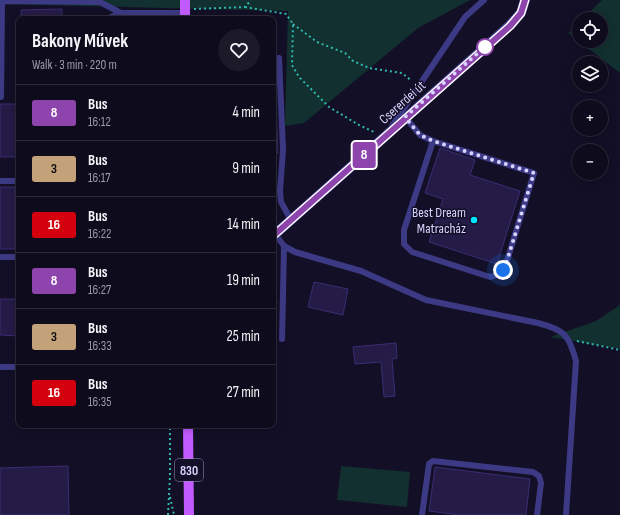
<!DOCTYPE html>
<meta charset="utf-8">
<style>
body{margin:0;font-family:"Sofia Sans Condensed",sans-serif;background:#1c1929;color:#f1f3f6;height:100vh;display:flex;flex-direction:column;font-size:15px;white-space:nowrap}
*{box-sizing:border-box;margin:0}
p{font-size:13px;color:#9b9ba3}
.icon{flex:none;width:22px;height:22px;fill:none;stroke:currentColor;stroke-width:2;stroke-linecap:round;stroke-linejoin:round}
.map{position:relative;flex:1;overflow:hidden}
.sheet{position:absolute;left:16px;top:16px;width:260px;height:412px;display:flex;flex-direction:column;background:#0e0b1c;border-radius:8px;box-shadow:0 2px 10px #0003,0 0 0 1px #2e2b3b}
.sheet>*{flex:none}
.badge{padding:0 8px;border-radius:3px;font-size:14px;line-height:26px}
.fabs{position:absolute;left:572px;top:12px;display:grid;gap:8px}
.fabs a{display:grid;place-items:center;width:36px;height:36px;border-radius:50%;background:#0e0b1c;box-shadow:0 2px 10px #0003,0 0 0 1px #2e2b3b;font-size:20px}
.you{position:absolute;width:20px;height:20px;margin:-10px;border:3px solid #fff;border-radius:50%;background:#1a73e8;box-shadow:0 0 0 6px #1a73e833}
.map>.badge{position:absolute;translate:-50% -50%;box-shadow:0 0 0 2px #fff}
.round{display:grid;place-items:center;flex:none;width:42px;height:42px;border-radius:21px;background:#1c1929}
.head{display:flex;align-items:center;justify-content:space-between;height:68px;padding:0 16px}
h1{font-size:19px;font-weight:700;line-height:30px}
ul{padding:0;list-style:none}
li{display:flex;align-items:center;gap:12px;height:56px;padding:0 16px;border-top:1px solid #2e2b3b}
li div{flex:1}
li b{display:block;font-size:15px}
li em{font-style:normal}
li .badge{min-width:44px;font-weight:700;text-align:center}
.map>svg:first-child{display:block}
.green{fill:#12302f}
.building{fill:#241b47;stroke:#3b2d73}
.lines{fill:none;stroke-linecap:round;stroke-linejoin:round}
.path{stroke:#2fb8b0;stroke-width:2;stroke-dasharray:2 3;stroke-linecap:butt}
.service{stroke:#3d3a85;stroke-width:6}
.minor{stroke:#3d3a85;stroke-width:10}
.primary{stroke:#c25bff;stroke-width:10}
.line-casing{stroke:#fff;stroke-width:9}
.line{stroke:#8e44ad;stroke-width:6}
.walk{stroke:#d9d4ff;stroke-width:4;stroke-dasharray:0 7.2}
.stop-dot{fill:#fff;stroke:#8e44ad;stroke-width:2}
.poi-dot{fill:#00e5ff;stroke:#130f26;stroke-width:1.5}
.labels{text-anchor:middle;stroke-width:3;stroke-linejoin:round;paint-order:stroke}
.shield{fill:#130f26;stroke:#9e99be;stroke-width:1}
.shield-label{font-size:13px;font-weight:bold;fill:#d9d4ff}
.street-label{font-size:14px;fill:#d9d4ff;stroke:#130f26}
.poi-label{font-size:14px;fill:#d9d4ff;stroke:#130f26;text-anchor:end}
</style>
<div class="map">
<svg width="620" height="515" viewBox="0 0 620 515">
<rect width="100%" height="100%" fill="#130f26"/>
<path class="green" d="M0,0H470L418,28L304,123L285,126L288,11L0,4Z
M602,0H620V73L568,33L579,23V41H601V19H583Z
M620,305V349L550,337L596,321Z
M341,466L410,472L407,507L337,500Z"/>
<path class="building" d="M62,9V19H21V10Z
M275,83L278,153H273V84Z
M0,104H19V157H0Z
M440,148L475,160L470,175L520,191L497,264L429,242L443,199L425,193Z
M0,187H15V249H0Z
M18,187H19V248H18Z
M314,282L348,289L343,315L308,307Z
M273,294L276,296L277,302L273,307Z
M0,299H19V336L0,335Z
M396,343L397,358L392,359L395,396L384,397L381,362L355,364L353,347Z
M68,466L69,515H0V468Z
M435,467L530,479L526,515H459L429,511Z"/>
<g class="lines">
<path class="path" d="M245,7L286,14L293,24L292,65L299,77L329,107L359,125L374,132
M194,9L245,7L251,0
M293,24L317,42L345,53L353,61L369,68L402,73L412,81
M577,341L620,350
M170,497L174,515
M168,515L170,476V425"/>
<path class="service" d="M106,19L121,13
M273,58H279L283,150L280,191L281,202L291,220
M1,97L2,1L100,2L121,13H185
M405,117L420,135L433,141L534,173L506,264C502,272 499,275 490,277L412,252L404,244V230L433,141
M392,126L465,17L484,0
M0,181H19
M275,234L284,246L295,252L361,271L426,300L538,323C565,330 569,335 576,361L566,515
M0,257H19
M282,339L284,246
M0,367H19
M422,515L429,464L433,461L533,472L539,476L541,483L537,515"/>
<path class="minor" d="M273,236L509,26L521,13L525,0"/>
<path class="primary" d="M185,0V19
M188,425L189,515"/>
</g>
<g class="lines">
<defs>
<path id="line" d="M273,236L510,26L521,13L525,0"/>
</defs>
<use href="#line" class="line-casing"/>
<use href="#line" class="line"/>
<path class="walk" d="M485,47L486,46L405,117L420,135L433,141L534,173L506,264L503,270"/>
</g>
<circle class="stop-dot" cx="485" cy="47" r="8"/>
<circle class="poi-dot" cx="474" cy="220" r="4"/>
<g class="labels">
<rect class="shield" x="175" y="459" width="28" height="22" rx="3"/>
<g class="shield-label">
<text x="189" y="475">830</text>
</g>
<g class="street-label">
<text transform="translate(402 102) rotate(-42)" y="5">Csererdei út</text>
</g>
<g class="poi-label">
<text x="466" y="217">Best Dream<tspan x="466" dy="16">Matracház</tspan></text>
</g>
</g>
</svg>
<div class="fabs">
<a><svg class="icon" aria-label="locate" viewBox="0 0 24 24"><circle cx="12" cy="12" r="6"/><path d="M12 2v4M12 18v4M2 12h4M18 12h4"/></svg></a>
<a><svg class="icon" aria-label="layers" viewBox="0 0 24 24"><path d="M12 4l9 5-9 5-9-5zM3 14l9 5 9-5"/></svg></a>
<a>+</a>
<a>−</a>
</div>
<div class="you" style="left:503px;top:270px"></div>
<b class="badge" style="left:364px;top:155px;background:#8e44ad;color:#fff">8</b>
<section class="sheet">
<div class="head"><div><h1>Bakony Művek</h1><p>Walk · 3 min · 220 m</p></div><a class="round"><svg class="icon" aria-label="heart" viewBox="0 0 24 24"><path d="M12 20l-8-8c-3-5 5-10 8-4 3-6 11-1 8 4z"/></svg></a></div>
<ul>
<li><span class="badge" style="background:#8e44ad;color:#fff">8</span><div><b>Bus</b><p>16:12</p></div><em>4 min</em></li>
<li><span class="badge" style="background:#c3a279;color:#111">3</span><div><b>Bus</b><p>16:17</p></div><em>9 min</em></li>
<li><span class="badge" style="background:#d5000d;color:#fff">16</span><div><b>Bus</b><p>16:22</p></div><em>14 min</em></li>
<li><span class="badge" style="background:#8e44ad;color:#fff">8</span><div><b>Bus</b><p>16:27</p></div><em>19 min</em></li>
<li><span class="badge" style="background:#c3a279;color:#111">3</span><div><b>Bus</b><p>16:33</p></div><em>25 min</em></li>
<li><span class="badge" style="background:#d5000d;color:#fff">16</span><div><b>Bus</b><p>16:35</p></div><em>27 min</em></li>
</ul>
</section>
</div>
